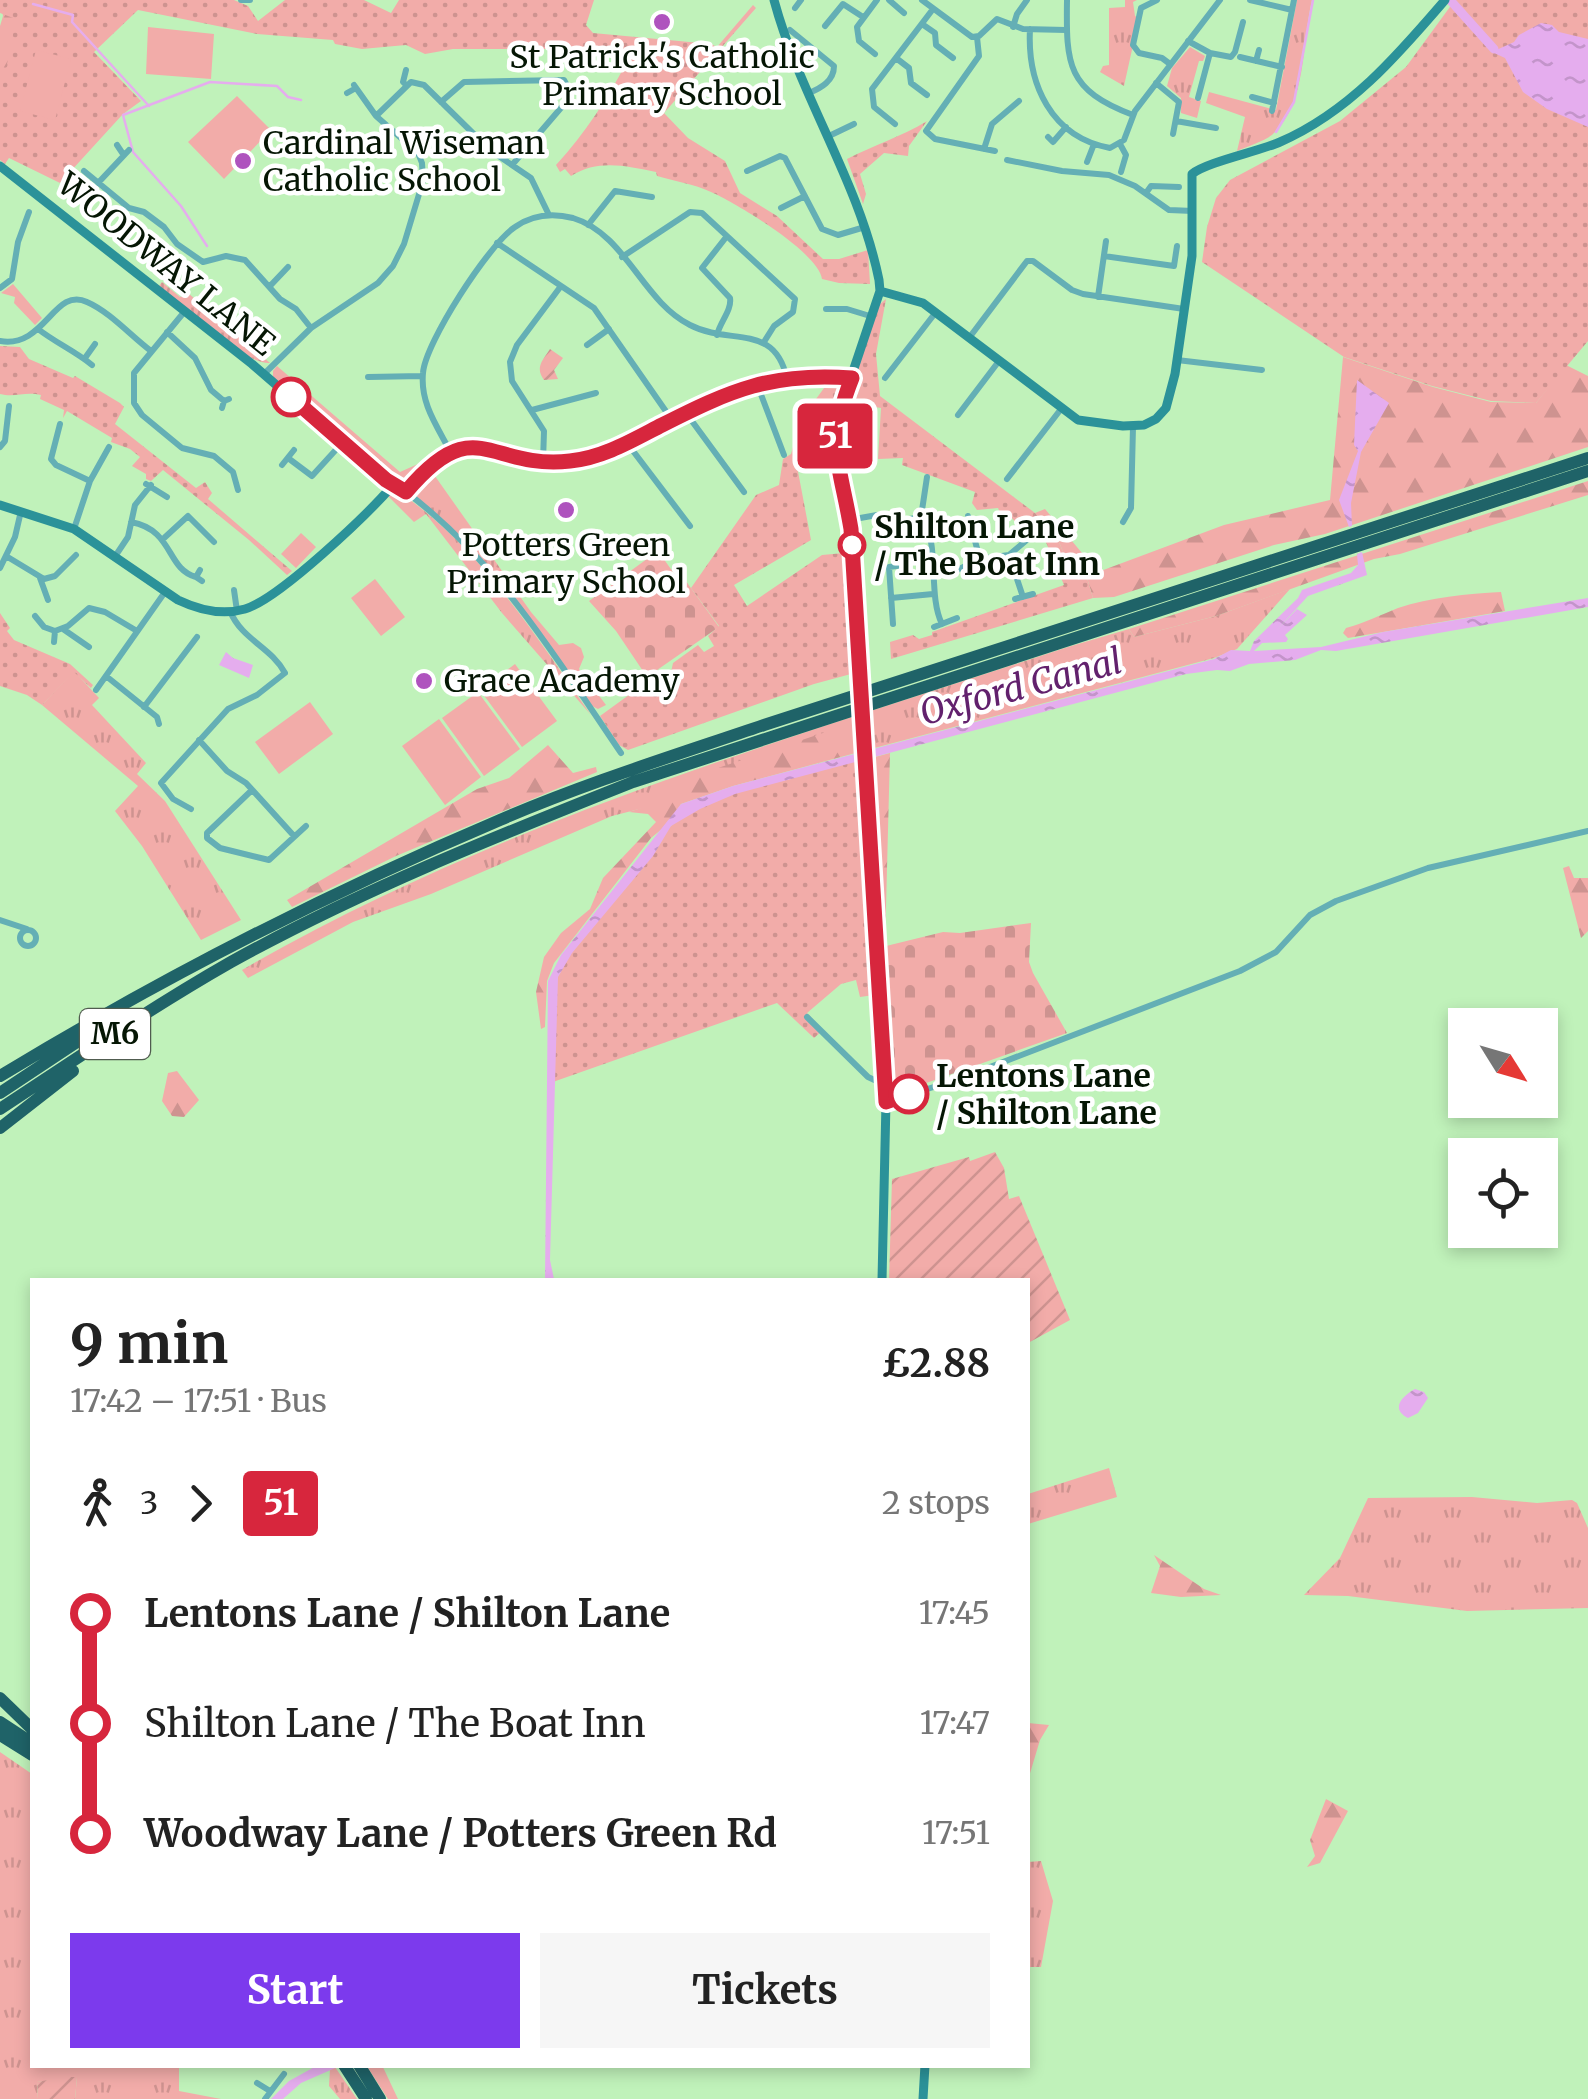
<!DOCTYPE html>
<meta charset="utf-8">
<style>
body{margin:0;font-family:Merriweather,serif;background:#f6f6f6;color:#222;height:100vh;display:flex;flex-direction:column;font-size:38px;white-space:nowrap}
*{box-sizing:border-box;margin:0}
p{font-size:32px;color:#767676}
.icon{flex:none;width:55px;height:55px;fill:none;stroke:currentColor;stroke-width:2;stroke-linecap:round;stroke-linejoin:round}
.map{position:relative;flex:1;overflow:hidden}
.details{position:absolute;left:30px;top:1278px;width:1000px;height:790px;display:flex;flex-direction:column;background:#fff;border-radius:0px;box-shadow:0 5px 15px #0003}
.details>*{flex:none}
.badge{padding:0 20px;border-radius:8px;font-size:35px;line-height:65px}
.needle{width:65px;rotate:127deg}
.tools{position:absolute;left:1448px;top:1008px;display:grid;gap:20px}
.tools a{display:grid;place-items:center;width:110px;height:110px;border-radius:0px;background:#fff;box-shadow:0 5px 15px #0003;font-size:50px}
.map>.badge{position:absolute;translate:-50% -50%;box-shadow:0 0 0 5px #fff}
.legs{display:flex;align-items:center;gap:15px;height:110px;padding:0 40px;font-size:32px}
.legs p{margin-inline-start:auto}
.head{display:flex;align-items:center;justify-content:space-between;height:170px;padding:0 40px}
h1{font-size:55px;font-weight:700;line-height:75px}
.primary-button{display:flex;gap:20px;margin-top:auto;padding:20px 40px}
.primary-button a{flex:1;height:115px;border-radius:0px;background:#7c3aed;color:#fff;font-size:40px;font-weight:700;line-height:115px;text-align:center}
.primary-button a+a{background:#f6f6f6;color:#222}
ul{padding:0 40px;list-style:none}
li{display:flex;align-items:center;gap:35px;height:110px;font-size:38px}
li i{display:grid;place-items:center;width:15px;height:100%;margin:0 12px;background:currentColor}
li i::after{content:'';width:25px;height:25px;margin:-12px;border:8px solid;border-radius:50%;background:#fff}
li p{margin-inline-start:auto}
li:first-child i{background:linear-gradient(#0000 50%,currentColor 0)}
li:last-child i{background:linear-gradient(currentColor 50%,#0000 0)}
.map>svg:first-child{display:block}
.grass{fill:url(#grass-tufts)}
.forest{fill:url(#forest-firs)}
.cemetery{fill:url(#cemetery-stones)}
.park{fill:url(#park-dots)}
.garden{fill:url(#garden-furrows)}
.pitch{fill:#f2aca9}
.water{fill:url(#water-ripples)}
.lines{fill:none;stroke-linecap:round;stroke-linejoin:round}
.stream{stroke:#e5adee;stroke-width:2.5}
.river{stroke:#e5adee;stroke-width:9}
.street{stroke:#64afb5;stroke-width:6}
.secondary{stroke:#2b9299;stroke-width:9}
.highway{stroke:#1f6368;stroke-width:12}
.secondary-bridge{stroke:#2b9299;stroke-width:9}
.line-1-casing{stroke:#fff;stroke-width:22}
.line-1{stroke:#d7263d;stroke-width:15}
.poi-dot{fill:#af53be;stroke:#fff;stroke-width:4}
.stop-1-dot{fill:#fff;stroke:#d7263d;stroke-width:5}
.labels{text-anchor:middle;stroke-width:9;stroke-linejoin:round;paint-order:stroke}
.shield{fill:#fff;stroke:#505c4f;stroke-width:2.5}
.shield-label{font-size:30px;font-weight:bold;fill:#051604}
.poi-label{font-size:32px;fill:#051604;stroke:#fff}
.street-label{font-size:32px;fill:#051604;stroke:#fff}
.stop-label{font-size:32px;font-weight:bold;fill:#051604;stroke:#fff;text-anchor:start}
.water-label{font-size:35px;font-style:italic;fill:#62216d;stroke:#fff}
</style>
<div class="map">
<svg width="1588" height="2099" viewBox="0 0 1588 2099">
<defs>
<pattern id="grass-tufts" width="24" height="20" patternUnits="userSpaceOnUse" patternTransform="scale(2.5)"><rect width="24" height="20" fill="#f2aca9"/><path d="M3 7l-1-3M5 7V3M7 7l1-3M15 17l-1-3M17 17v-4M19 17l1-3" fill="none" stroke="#ce9390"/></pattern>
<pattern id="forest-firs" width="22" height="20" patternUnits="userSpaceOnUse" patternTransform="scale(2.5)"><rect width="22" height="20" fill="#f2aca9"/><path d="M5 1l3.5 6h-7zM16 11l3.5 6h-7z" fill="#ce9390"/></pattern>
<pattern id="cemetery-stones" width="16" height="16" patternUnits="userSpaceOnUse" patternTransform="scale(2.5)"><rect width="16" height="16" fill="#f2aca9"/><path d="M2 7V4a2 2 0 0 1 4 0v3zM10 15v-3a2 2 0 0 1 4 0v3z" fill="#ce9390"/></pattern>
<pattern id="park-dots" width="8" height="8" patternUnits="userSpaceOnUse" patternTransform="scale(2.5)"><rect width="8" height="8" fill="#f2aca9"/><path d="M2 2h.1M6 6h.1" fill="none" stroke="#ce9390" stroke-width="1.8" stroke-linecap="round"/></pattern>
<pattern id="garden-furrows" width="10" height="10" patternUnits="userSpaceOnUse" patternTransform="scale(2.5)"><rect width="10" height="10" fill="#f2aca9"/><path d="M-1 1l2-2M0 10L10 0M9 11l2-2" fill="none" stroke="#ce9390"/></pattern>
<pattern id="water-ripples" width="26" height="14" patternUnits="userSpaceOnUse" patternTransform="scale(2.5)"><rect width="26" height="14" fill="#e5adee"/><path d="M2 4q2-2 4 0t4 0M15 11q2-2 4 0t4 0" fill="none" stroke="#c394ca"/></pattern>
</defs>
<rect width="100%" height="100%" fill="#c0f2ba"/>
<path class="grass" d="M1125,0H1137L1133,2L1135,16L1139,18L1124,86L1100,72L1103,66L1109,65V8L1125,7Z
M1297,0H1312C1302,41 1307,103 1273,134C1264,142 1248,146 1237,151L1245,117L1206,103L1209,92L1276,110Z
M1190,47L1205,56L1203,61H1199L1189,97L1201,101L1197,118L1181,113V98L1167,86L1172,68Z
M162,282L180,297L188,293L270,363C243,365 182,304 159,286Z
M13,284L42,318L35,325L14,303L15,297L1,293Z
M277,366L400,472L429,459L402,486L377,469L273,377V371Z
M430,469L531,612L559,645L573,643L581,648L584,657L579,669L606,705L598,709L592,706L473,549L412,493Z
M393,492H399C479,546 536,636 591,715L502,613L426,514L414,522L388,496Z
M1290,589L1237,649L1214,658L863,751L862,730L651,806L612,816L431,894L353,922L248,978L242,970C501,820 786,740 1068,647L1129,629L1134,637L1216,616Z
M74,671L99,698L92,705L146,763L137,774L165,801L241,920L201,940L142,846L115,811L138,786L42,705Z
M1109,1468L1117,1497L1028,1524V1494Z
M1472,1497L1537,1503L1572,1500L1577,1503L1588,1528V1608L1467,1611L1348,1596L1304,1595L1340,1558L1368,1498Z
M0,1752L32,1774V2065H179V2091L221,2099H75L77,2077L37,2082L38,2099H0Z
M1041,1861L1053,1901L1041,1967H1028V1862Z
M366,2065H382L398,2099H388Z
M335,2067L357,2099H340L329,2086L330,2069Z"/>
<path class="forest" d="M0,0H64L0,107V26L3,16Z
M1343,357L1433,387L1491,402L1536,403L1566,365L1588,376V447L1325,534L1274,545L1114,597L1093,598L1087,578L1066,559L1059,542L1035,513L1045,509L1098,572L1224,525L1330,500Z
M1588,481V495L1400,554L1374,559L1216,616L1134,637L1129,629Z
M1501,592L1505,611L1348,638L1343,633L1346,628C1365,623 1380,615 1398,608C1430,597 1467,594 1501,592Z
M853,723L862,729L863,751L733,786L681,804L669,823L651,838L554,963L547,981L545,1027L541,1029L536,992L544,957L561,933L590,909L603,878L656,822L648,814L629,812L650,805V799L661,787Z
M548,745L573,773L596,767L597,772L396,856L292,907L287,900L477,789L509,778Z
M890,753L885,946L877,948L864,760Z
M1569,866L1574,878H1588V931L1581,938L1563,868Z
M177,1071L199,1100L184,1117L172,1116L162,1101L168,1073Z
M1154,1555L1204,1589L1221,1595L1181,1597L1151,1593L1160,1566Z
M1028,1723L1049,1725L1040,1740L1028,1780Z
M1326,1799L1348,1811L1320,1863L1307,1867L1315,1856L1310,1840Z"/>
<path class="cemetery" d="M658,551L678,579L683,577L719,627L647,677L616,631L589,601Z
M1031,923L1029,962L1033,973L1067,1033L898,1093L891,1087L882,947L943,932L960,933Z"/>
<path class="park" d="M0,0H234L248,6L258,21L285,0H364L391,13L399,0H594L586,25L593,33L711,44L717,47L753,5L756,8L664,113L688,138L725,161L740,193L777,216L823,259H839L868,250L870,284L839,283L822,279C818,252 736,203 711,192C694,184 674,181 657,176L656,172C626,166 598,159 571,176L565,169L560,172L556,165C585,134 609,96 629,58L579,49H453L425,54L406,45L362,49L335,44L333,40L257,34L138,10L94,52L141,101L123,114L60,183L9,158L5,164L0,160V99L16,19L0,13Z
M1455,0H1588V341L1536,403L1491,401L1432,386L1344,357L1202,262L1207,227L1216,198L1230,180L1340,121L1406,67Z
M927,121L909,146L908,156L884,153L860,174L866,194L863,204L847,159C874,145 901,137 927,121Z
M886,299L876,354L880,396L1035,513L1059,542L1066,559L1087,578L1093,598L891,659L890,642L913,635L919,639L932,635V632L1064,585L1045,540L1036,532L1023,531L1011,517L1001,515L998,508L977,510L972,503L975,492L902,465L903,458L878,459L881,408L846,402L880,304Z
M0,346L20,347L29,359L73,378L75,376L120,403L124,407L115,424L196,488L205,482L212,493L208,499L292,571L287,575L249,540L163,470L151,481L146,479V474L132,466L140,457L130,449L111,442L112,438L67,411L63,418L64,410L40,399L41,395C25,391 15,398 0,394Z
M840,382L843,390L832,423L803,420L796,461L811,540L734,585L747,606L822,555L844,553L851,674L814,684L628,750L619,745L600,716L655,676L671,672L673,663L698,645L704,652L714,646L708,636L719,626L691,588L756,495L779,485L783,459L791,454L806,401L816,399L827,384Z
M0,613L10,628L7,631L14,640L70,664L93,685L91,688L74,672L42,705L27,695L0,686Z
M864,756L881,994L860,997L856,980L841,984L807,1013L823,1030L814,1038L777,1003L550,1083L554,976L662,833L700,803Z"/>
<path class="garden" d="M550,349L563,358L554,370L558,379L544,380C535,368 542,361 550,349Z
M995,1152L1004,1168L1009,1199L1019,1196L1070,1320L1028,1343V1280H889L892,1179L969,1157L970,1161Z
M64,2077H77L75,2099H38L37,2082Z"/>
<path class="pitch" d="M148,27L214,34L211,79L146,74Z
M36,50L71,59L55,120L20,111Z
M237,96L271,130L224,179L188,142Z
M301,533L316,547L296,568L281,554Z
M375,579L405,617L381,636L351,598Z
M515,664L557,721L522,747L480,690Z
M478,692L520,749L484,776L442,718Z
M310,702L333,734L279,774L255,742Z
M439,719L481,777L445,805L402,746Z"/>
<path class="water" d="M1541,23L1552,25L1559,32L1588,39V127L1547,109L1523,92L1505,58L1492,52L1514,42L1519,35Z
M1357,380L1389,403L1361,452L1351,503L1352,526L1349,527L1339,500L1358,451L1354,445Z
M1362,552L1367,575L1308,596L1276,631L1297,609L1307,615L1285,635L1288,639L1286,642L1262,643L1254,651L1321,647L1383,632L1588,598V607L1336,651L1321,650L1295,660L1249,664L1230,671L1217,670L1186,674L735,794L700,809L671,826L653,856L572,953L558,977L550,1260L554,1279L545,1280L548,981L561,955L681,804L733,786L1214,659L1231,650L1250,651L1254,641L1298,598L1302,590L1351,573L1358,565L1357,554Z
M226,652L233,658L253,665L249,678L219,665Z
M1415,1389L1424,1392L1428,1398L1418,1413L1408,1418C1390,1409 1402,1396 1415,1389Z
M318,2065H342L301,2083L283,2099H271L289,2081Z"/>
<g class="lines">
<path class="stream" d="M33,4L73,15L72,22L149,106
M1276,132L1294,102L1313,0
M207,246L181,206L133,152L123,115L210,82L277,86L288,97L301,100"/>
<path class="river" d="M1450,0L1494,49"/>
<path class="street" d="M241,0H250
M889,0L904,13
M922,0L972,37L979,36L997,19L1023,29L1066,30
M1067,0C1066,65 1067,90 1133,115
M1157,0L1141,8L1133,45L1139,53L1162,58L1170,64
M1250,0L1292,10
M795,8L801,0
M922,24L935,33L936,45L953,58
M825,26L843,4L863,17
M1013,27L1017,14L1027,0
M1030,29C1027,84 1051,137 1110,148L1124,140L1135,111L1220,0
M790,30L834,66C834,81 821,88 809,93
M977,37L979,56L926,131L935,139L995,151
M1188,41L1210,53L1231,57L1235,52L1243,22
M875,54L859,41L857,27L877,0
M1240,57L1282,67
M896,58L909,68L911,83L927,95
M1256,61L1259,50
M406,70L403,82L406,85
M1156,83L1179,102L1173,134
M354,85L376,116
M347,93L356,88
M1252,97L1274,103
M1198,98L1210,53
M441,102L464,82L564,80L570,91L566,102L512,165
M1272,111L1294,0
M1176,121L1216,128
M895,124L874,107L872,89L933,9
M829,136L854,124
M1048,137L1053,142L1066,127
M1120,144L1126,155L1121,172
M117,145L123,154
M984,149L992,124L1019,101
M1007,160L1062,171L1109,175L1135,186L1169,210L1193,211
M1087,162L1094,144
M84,171L129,208L144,212L164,227L177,244L203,262L226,256L245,260L280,299L296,309L311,328
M747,171L780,156L785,158L822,229L838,235L865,227
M98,183L129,150
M1146,193L1151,186L1179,187
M781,208L805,196
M588,225L615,191L652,197
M497,243L594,308L672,420
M1104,256L1174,266L1177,246
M622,257L690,212L702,213L795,299L793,312L774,326L764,342
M270,286L288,267
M0,288L12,279L18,242L29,212
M1098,297L1106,241
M826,309H847L870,316
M185,311L134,373V403L142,415L182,448L214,456L233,472L238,490
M38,329C56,343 75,351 92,365
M167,332L195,358L211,390L224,401
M717,335C720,322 732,310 730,298L702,268L727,236
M969,338L1027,261H1033L1072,290L1083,294L1184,309
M0,341C45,349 54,286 87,302C110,312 131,336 151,351
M587,345L609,329
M85,358L95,344
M1177,360L1262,370
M264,374L311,328L378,283L393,266L404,244L423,181L422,163L418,153L376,116L411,82L424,85L490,150L531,178L549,215
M368,377L422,376
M885,378L936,312
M757,384L784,455
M222,408L224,401L229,399
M532,410L596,393
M686,413L744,492
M958,415L999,361
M60,424L51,459L56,465L90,481
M627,443L690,526
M0,447L5,441L9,406
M450,451C437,426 420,403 423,373C425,343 489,244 515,227C532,215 553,213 573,218C626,234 642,301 690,325C730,346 775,322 787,379
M288,458L312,476L343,442
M543,462L544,431L512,381L510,362L517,345L561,286
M282,465L294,450
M927,477L921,517C941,541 927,594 942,624
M1007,479L1061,409
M146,484L167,497
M406,492C496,559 559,662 621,753
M968,516L980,559
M849,520L877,515L904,520L921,517
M131,522C174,530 166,569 196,577
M1123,522L1131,508L1133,427
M74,529L90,481L109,447
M163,539L188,516L214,542
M116,555L128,537L135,505L151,485
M1009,555L1023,597
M6,556L44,579L55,576L76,555
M0,568L15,537L21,511
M200,570L196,577L202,581
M936,575L951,573L980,559L1009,555L1034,534
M40,578L48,600
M234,590L237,611
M891,598L933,594
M1015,599L1033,594
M35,616L44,627L55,631
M893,624L889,567L904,565
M934,627L957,618
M63,629L89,647
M54,642L55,631L68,626L89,608L105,612L137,631
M106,676L157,717L159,724
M96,690L165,592
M144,707L197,637
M199,740L227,771L246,783L294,836
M252,790L207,833V838L220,848L269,860L306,826
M191,809L173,799L161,783L228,709L257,695L285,673C271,647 242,640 230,611
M0,920L27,929
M20 938a8 8 0 1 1 16 0a8 8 0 1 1-16 0Z
M807,1017L868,1077L885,1085
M886,1102L959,1079L1240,971L1276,952L1310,915L1336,901L1428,868L1588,831
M257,2083L270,2091
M265,2099L284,2074"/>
<path class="secondary" d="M774,0C800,97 859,181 879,280L880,291L839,413L835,442L838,474L851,529L859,670
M0,166L252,364L386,480L406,492C476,409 488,470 570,461C601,458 628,442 655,428C727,392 769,372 852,379
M880,291L923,303L1078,420L1123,426L1144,425L1156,419L1166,408L1175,374L1192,256V174C1207,162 1257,152 1280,142C1349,112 1397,56 1445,0
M0,505L74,529L178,600C199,610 221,616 245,609C279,599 368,514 393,485
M862,729L886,1102L882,1280
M923,2099L925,2065"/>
<path class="highway" d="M0,1076C160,979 328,893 500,820C586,783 676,755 764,725L1588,458
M0,1093L98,1028
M0,1109C76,1059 152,1007 231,962C359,891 497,836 633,782L1588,471
M0,1128L73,1071
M0,1698L32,1729
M0,1722L32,1743
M0,1735L32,1755
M344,2065L366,2099
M359,2065L380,2099"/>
<path class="secondary-bridge" d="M859,670L862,729"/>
</g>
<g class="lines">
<defs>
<path id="line-1" d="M291,397L386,480L406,492C476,409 488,470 570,461C603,458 633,440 662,425C731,390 772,372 852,378C825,446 840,463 851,529L886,1102L909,1094"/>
</defs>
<use href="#line-1" class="line-1-casing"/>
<use href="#line-1" class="line-1"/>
</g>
<g class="poi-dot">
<circle cx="662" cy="22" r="10"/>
<circle cx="243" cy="161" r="10"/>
<circle cx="566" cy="510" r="10"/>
<circle cx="424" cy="681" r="10"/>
</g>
<g class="stop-1-dot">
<circle cx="291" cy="397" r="18"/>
<circle cx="852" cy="545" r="12"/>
<circle cx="909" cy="1094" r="18"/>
</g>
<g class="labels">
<rect class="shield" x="80" y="1009" width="70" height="50" rx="8"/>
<g class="shield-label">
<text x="115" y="1044">M6</text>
</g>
<g class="poi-label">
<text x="662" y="68">St Patrick's Catholic<tspan x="662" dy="37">Primary School</tspan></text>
<text x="263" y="154" text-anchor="start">Cardinal Wiseman<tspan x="263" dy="37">Catholic School</tspan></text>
<text x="566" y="556">Potters Green<tspan x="566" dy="37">Primary School</tspan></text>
<text x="444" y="692" text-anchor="start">Grace Academy</text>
</g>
<g class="street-label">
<text transform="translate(166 264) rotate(39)" y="11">WOODWAY LANE</text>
</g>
<g class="stop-label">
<text x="874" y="538">Shilton Lane<tspan x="874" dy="37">/ The Boat Inn</tspan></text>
<text x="936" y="1087">Lentons Lane<tspan x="936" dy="37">/ Shilton Lane</tspan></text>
</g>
<g class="water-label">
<text transform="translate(1021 687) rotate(-15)" y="12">Oxford Canal</text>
</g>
</g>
</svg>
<div class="tools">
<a><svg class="needle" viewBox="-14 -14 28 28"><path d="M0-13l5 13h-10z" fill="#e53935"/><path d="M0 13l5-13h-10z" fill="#767676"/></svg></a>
<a><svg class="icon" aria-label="locate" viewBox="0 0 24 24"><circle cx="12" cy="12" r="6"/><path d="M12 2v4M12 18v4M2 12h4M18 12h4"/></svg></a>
</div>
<b class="badge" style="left:835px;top:436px;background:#d7263d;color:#fff">51</b>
<section class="details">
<div class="head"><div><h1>9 min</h1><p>17:42 – 17:51 · Bus</p></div><b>£2.88</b></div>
<div class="legs"><svg class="icon" aria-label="walk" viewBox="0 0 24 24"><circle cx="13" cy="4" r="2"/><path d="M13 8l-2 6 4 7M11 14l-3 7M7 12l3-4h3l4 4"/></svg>3<svg class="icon" aria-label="forward" viewBox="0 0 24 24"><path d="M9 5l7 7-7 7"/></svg><b class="badge" style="background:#d7263d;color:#fff">51</b><p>2 stops</p></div>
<ul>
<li><i style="color:#d7263d"></i><b>Lentons Lane / Shilton Lane</b><p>17:45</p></li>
<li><i style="color:#d7263d"></i><span>Shilton Lane / The Boat Inn</span><p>17:47</p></li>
<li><i style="color:#d7263d"></i><b>Woodway Lane / Potters Green Rd</b><p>17:51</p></li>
</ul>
<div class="primary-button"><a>Start</a><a>Tickets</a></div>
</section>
</div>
